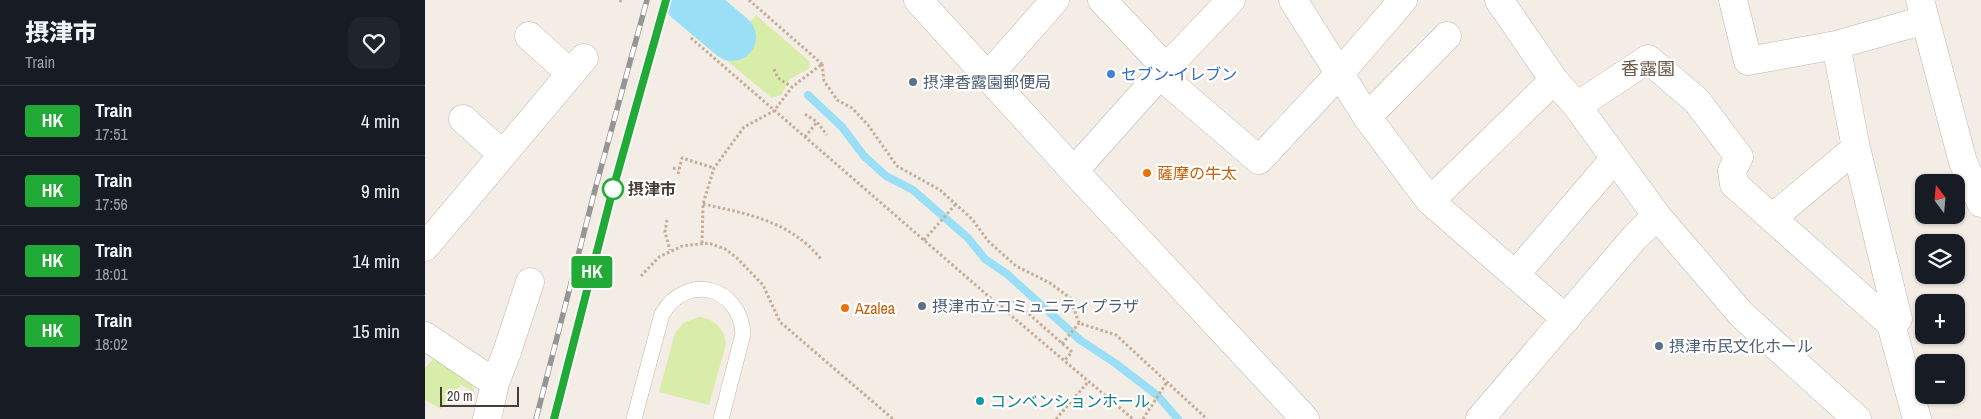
<!DOCTYPE html>
<meta charset="utf-8">
<style>
body{margin:0;font-family:"Archivo Narrow","Noto Sans JP",sans-serif;background:#20242c;color:#f1f3f6;height:100vh;display:flex;flex-direction:column;font-size:19px;white-space:nowrap}
*{box-sizing:border-box;margin:0}
p{font-size:16px;color:#9ea1a6}
.icon{flex:none;width:28px;height:28px;fill:none;stroke:currentColor;stroke-width:2;stroke-linecap:round;stroke-linejoin:round}
.map{position:relative;flex:1;overflow:hidden}
.drawer{display:flex;flex-direction:column;background:#171b24;width:425px}
.drawer>*{flex:none}
.badge{padding:0 10px;border-radius:4px;font-size:18px;line-height:32px}
.needle{width:32px;rotate:344deg}
.controls{position:absolute;left:1490px;top:174px;display:grid;gap:10px}
.controls a{display:grid;place-items:center;width:50px;height:50px;border-radius:10px;background:#171b24;box-shadow:0 1px 4px #0004;font-size:25px}
.scale{position:absolute;left:15px;bottom:12px;width:79px;box-sizing:border-box;padding-left:5px;border:2px solid #473d34;border-top:0;font-size:14px;line-height:18px;white-space:nowrap;color:#473d34;-webkit-text-stroke:4px #fff;paint-order:stroke}
.map>.badge{position:absolute;translate:-50% -50%;box-shadow:0 0 0 2px #fff}
.round{display:grid;place-items:center;flex:none;width:52px;height:52px;border-radius:15px;background:#20242c}
.headline{display:flex;align-items:center;justify-content:space-between;height:85px;padding:0 25px}
h1{font-size:24px;font-weight:800;line-height:38px}
ul{padding:0;list-style:none}
li{display:flex;align-items:center;gap:15px;height:70px;padding:0 25px;border-top:1px solid #363941}
li div{flex:1}
li b{display:block;font-size:19px}
li em{font-style:normal}
li .badge{min-width:55px;font-weight:700;text-align:center}
main{display:flex;flex:1;min-height:0}
.map>svg:first-child{display:block}
.green{fill:#d8eda9}
.lines{fill:none;stroke-linecap:round;stroke-linejoin:round}
.stream{stroke:#9bdff7;stroke-width:8}
.river{stroke:#9bdff7;stroke-width:48}
.service-casing{stroke:#c3b6a9;stroke-width:16}
.minor-casing{stroke:#c3b6a9;stroke-width:29}
.tertiary-casing{stroke:#c3b6a9;stroke-width:29}
.path{stroke:#c4ad96;stroke-width:3;stroke-dasharray:2.5 2.5;stroke-linecap:butt}
.service{stroke:#fff;stroke-width:15}
.minor{stroke:#fff;stroke-width:28}
.tertiary{stroke:#fff;stroke-width:28}
.rail-casing{stroke:#959595;stroke-width:5.5}
.rail{stroke:#fff;stroke-width:4;stroke-dasharray:11;stroke-linecap:butt}
.line-casing{stroke:#fff;stroke-width:11}
.line{stroke:#21ab36;stroke-width:8}
.shop-dot{fill:#3f7fe0;stroke:#fff;stroke-width:2}
.service-dot{fill:#5c6f8a;stroke:#fff;stroke-width:2}
.food-dot{fill:#e8710a;stroke:#fff;stroke-width:2}
.stop-dot{fill:#fff;stroke:#21ab36;stroke-width:2.5}
.culture-dot{fill:#0f9aa8;stroke:#fff;stroke-width:2}
.labels{text-anchor:middle;stroke-width:4.5;stroke-linejoin:round;paint-order:stroke}
.shop-label{font-size:16px;fill:#366cbe;stroke:#fff;text-anchor:start}
.service-label{font-size:16px;fill:#4e5e75;stroke:#fff;text-anchor:start}
.food-label{font-size:16px;fill:#c56008;stroke:#fff;text-anchor:start}
.stop-label{font-size:16px;font-weight:bold;fill:#473d34;stroke:#fff;text-anchor:start}
.culture-label{font-size:16px;fill:#0d838f;stroke:#fff;text-anchor:start}
.neighbourhood-label{font-size:18px;fill:#6b594a;stroke:#fff}
</style>
<main>
<section class="drawer">
<div class="headline"><div><h1>摂津市</h1><p>Train</p></div><a class="round"><svg class="icon" aria-label="heart" viewBox="0 0 24 24"><path d="M12 20l-8-8c-3-5 5-10 8-4 3-6 11-1 8 4z"/></svg></a></div>
<ul>
<li><span class="badge" style="background:#21ab36;color:#fff">HK</span><div><b>Train</b><p>17:51</p></div><em>4 min</em></li>
<li><span class="badge" style="background:#21ab36;color:#fff">HK</span><div><b>Train</b><p>17:56</p></div><em>9 min</em></li>
<li><span class="badge" style="background:#21ab36;color:#fff">HK</span><div><b>Train</b><p>18:01</p></div><em>14 min</em></li>
<li><span class="badge" style="background:#21ab36;color:#fff">HK</span><div><b>Train</b><p>18:02</p></div><em>15 min</em></li>
</ul>
</section>
<div class="map">
<svg width="1556" height="419" viewBox="0 0 1556 419">
<rect width="100%" height="100%" fill="#f4ede5"/>
<path class="green" d="M331,15L385,62V68L365,79L356,95L347,98L296,56Z
M274,317C290,319 299,328 301,344L284,405L234,392L250,333L258,323Z
M9,358L46,383L50,393L36,385L16,409L0,400V368Z"/>
<g class="lines">
<path class="stream" d="M383,95L417,127L439,156L461,176L488,190L543,238L560,259L582,274L655,340L690,363L733,396L753,419"/>
<path class="river" d="M263,0L307,37"/>
<defs>
<path id="service" d="M209,419L237,314C262,272 315,287 318,334L296,419"/>
<path id="minor" d="M677,0L741,68L743,82L834,160L914,74L978,0
M868,0L942,117L1005,201L1129,80
M1074,0L1129,80L1152,106L1232,216L1317,315L1432,419
M1308,0L1323,61L1411,45L1500,20
M1495,0L1538,162L1556,203
M104,36L146,74
M1411,45L1431,148L1473,319L1466,324
M563,76L630,0
M1152,106L1223,59L1272,101L1314,157L1307,171L1309,184L1466,324L1492,419
M942,117L1022,36
M38,119L77,154
M649,171L741,68L806,0
M1005,201L1141,319
M1347,218L1431,148
M0,247L159,58
M1090,275L1190,158
M0,336L70,383L62,419
M70,383L82,352L105,282
M1055,419L1210,237L1232,216"/>
<path id="tertiary" d="M493,0L649,171L880,419"/>
</defs>
<use href="#service" class="service-casing"/>
<use href="#minor" class="minor-casing"/>
<use href="#tertiary" class="tertiary-casing"/>
<path class="path" d="M324,0L397,64
M195,2L196,0
M266,38L576,307L708,419
M397,64L399,81L404,88L412,100L427,108L443,125L472,166L515,190L547,219L563,241L591,266L625,283L645,298L654,323L691,335L782,419
M349,69L353,78L367,87
M380,114L392,122L402,135
M380,137L392,122
M248,168L254,169
M253,174L257,158L289,168
M278,204C323,214 365,221 396,259
M242,220L240,232L245,250
M499,240L531,204
M277,243L278,204L289,168L319,127L349,111L367,87L397,64
M216,276L234,257L257,246L284,243L300,249L311,257L338,285L355,322L468,419
M576,307L588,300L647,352L639,361
M637,344L654,323
M631,419L663,382
M718,419L742,382"/>
<use href="#service" class="service"/>
<use href="#minor" class="minor"/>
<use href="#tertiary" class="tertiary"/>
<defs>
<path id="rail" d="M111,419L171,186L222,0
M129,419L188,189L241,0"/>
</defs>
<use href="#rail" class="rail-casing"/>
<use href="#rail" class="rail"/>
</g>
<g class="lines">
<defs>
<path id="line" d="M129,419L188,189L241,0"/>
</defs>
<use href="#line" class="line-casing"/>
<use href="#line" class="line"/>
</g>
<circle class="shop-dot" cx="686" cy="74" r="5"/>
<g class="service-dot">
<circle cx="488" cy="82" r="5"/>
<circle cx="497" cy="306" r="5"/>
<circle cx="1234" cy="346" r="5"/>
</g>
<g class="food-dot">
<circle cx="722" cy="173" r="5"/>
<circle cx="420" cy="308" r="5"/>
</g>
<circle class="stop-dot" cx="188" cy="189" r="10"/>
<circle class="culture-dot" cx="555" cy="401" r="5"/>
<g class="labels">
<g class="shop-label">
<text x="696" y="80">セブン-イレブン</text>
</g>
<g class="service-label">
<text x="498" y="88">摂津香露園郵便局</text>
<text x="507" y="312">摂津市立コミュニティプラザ</text>
<text x="1244" y="352">摂津市民文化ホール</text>
</g>
<g class="food-label">
<text x="732" y="179">薩摩の牛太</text>
<text x="430" y="314">Azalea</text>
</g>
<g class="stop-label">
<text x="203" y="195">摂津市</text>
</g>
<g class="culture-label">
<text x="565" y="407">コンベンションホール</text>
</g>
<g class="neighbourhood-label">
<text x="1223" y="75">香露園</text>
</g>
</g>
</svg>
<div class="controls">
<a><svg class="needle" viewBox="-14 -14 28 28"><path d="M0-13l5 13h-10z" fill="#e53935"/><path d="M0 13l5-13h-10z" fill="#9ea1a6"/></svg></a>
<a><svg class="icon" aria-label="layers" viewBox="0 0 24 24"><path d="M12 4l9 5-9 5-9-5zM3 14l9 5 9-5"/></svg></a>
<a>+</a>
<a>−</a>
</div>
<div class="scale">20 m</div>
<b class="badge" style="left:167px;top:272px;background:#21ab36;color:#fff">HK</b>
</div>
</main>
